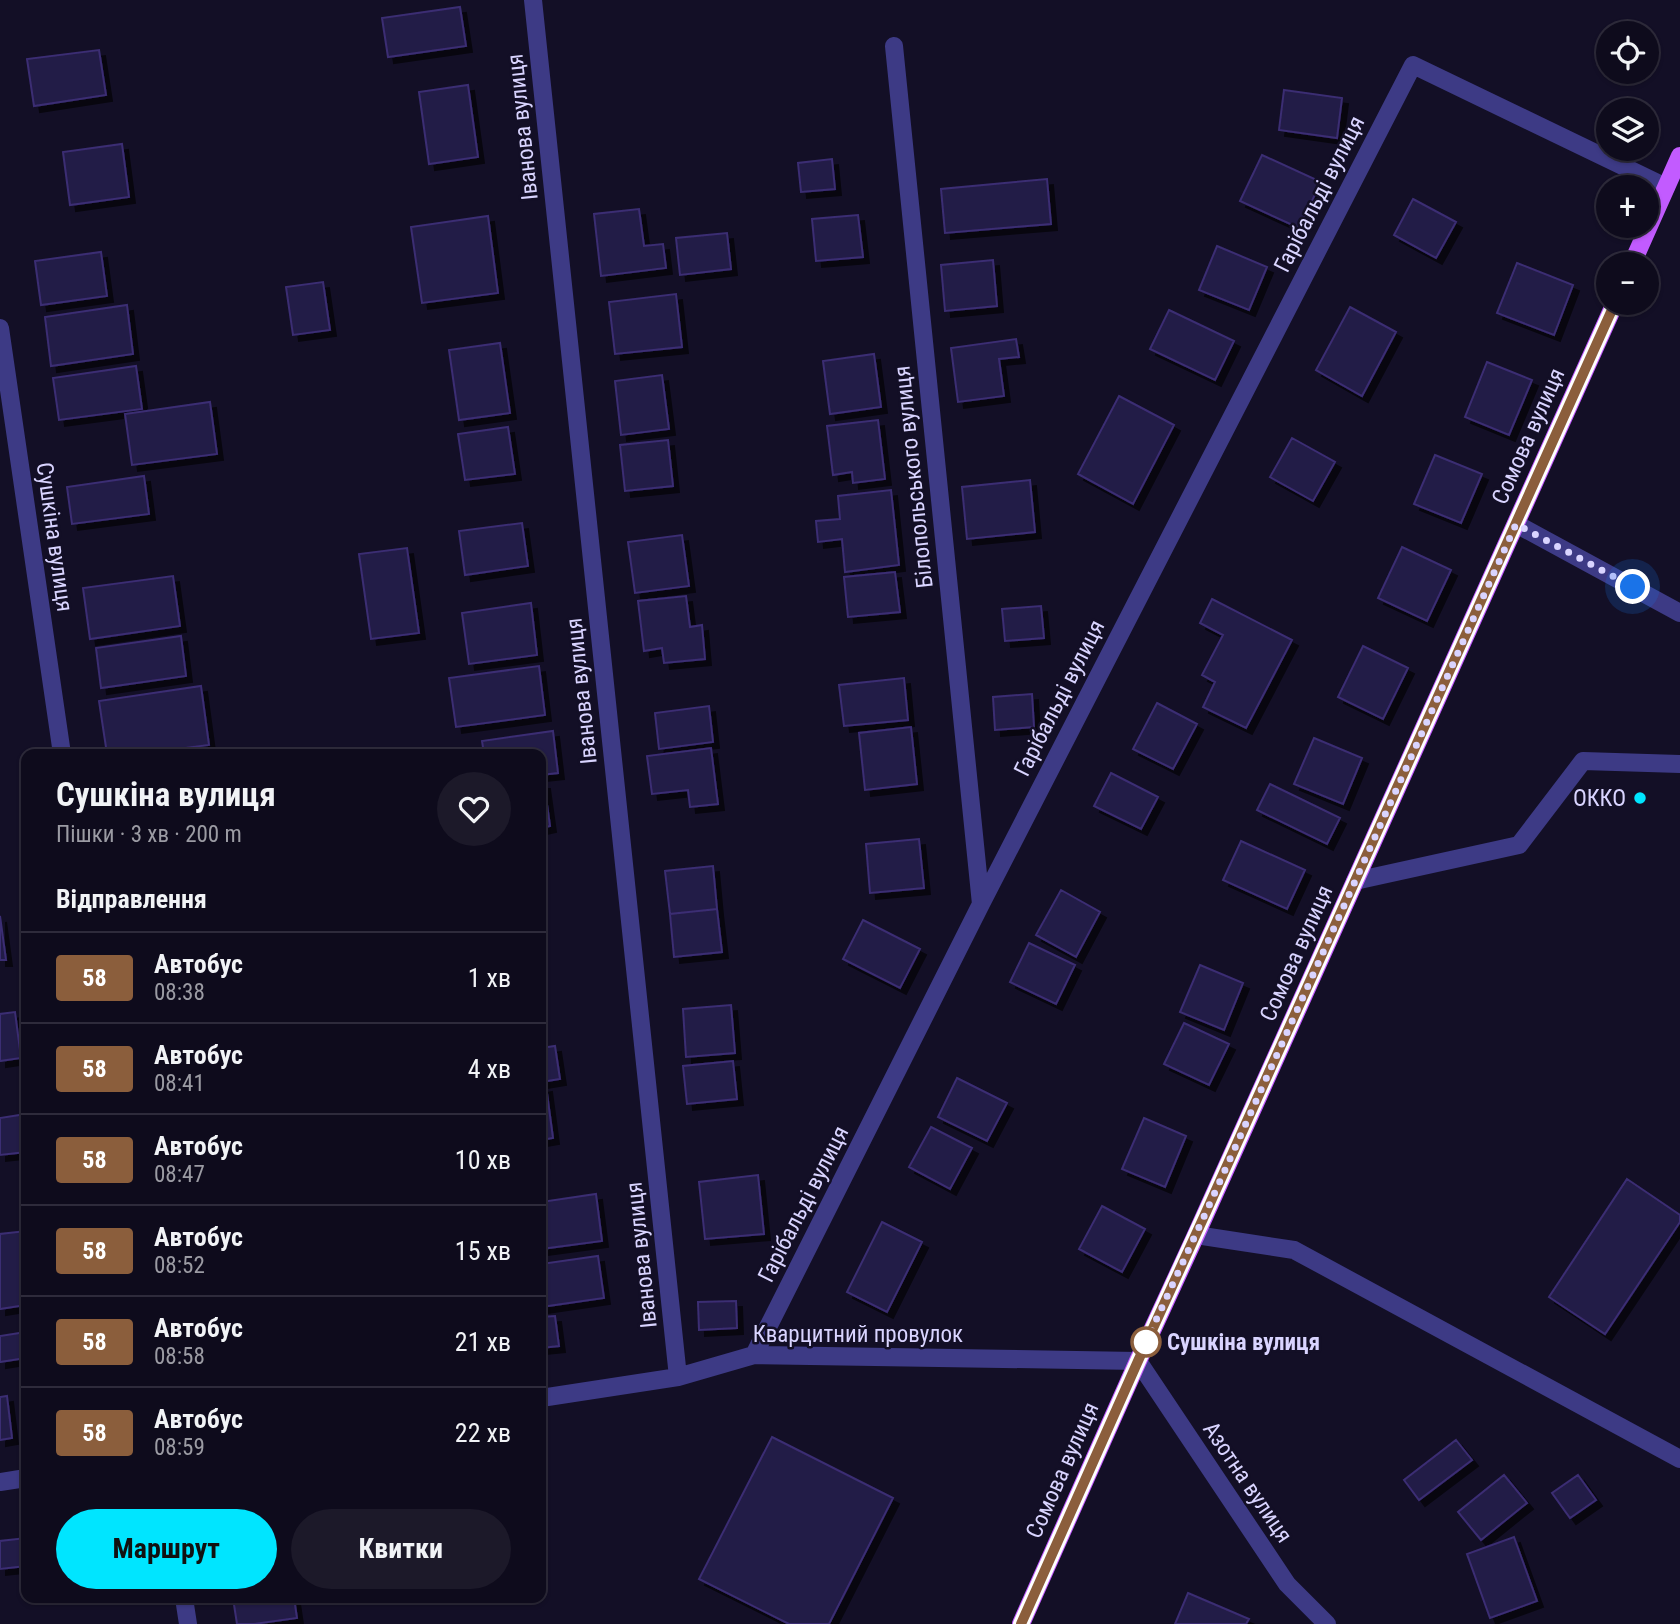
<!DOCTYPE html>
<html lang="uk">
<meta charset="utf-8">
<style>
body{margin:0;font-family:"Roboto Condensed",sans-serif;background:#1c1929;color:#f1f3f6;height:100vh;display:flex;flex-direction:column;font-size:26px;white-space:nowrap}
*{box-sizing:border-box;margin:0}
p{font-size:23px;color:#9b9ba3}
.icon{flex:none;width:38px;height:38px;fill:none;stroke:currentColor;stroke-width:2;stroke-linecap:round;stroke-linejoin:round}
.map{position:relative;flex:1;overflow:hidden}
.sheet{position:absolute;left:21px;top:749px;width:525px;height:854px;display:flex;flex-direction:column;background:#0e0b1c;border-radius:14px;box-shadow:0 2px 5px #0004,0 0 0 2px #2e2b3b}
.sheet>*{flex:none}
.badge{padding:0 14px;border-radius:5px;font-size:24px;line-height:46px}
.buttons{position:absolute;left:1596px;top:21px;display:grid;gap:14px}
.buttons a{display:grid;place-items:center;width:63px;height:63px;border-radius:50%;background:#0e0b1c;box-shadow:0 2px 5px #0004,0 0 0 2px #2e2b3b;font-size:35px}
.you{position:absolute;width:35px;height:35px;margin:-18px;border:5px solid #fff;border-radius:50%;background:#1a73e8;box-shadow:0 0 0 10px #1a73e833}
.map>.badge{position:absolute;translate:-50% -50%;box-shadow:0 0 0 4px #fff}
h2{padding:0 35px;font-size:26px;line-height:63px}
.round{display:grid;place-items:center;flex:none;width:74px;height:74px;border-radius:37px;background:#1c1929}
.head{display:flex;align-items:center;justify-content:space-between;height:119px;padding:0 35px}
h1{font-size:33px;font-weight:700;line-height:52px}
.action{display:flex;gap:14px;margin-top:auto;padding:14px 35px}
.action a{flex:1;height:80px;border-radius:42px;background:#00e5ff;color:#111;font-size:28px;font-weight:700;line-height:80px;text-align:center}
.action a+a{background:#1c1929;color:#f1f3f6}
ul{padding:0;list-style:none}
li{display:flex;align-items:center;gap:21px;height:91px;padding:0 35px;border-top:2px solid #2e2b3b}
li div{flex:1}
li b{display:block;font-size:26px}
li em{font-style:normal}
li .badge{min-width:77px;font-weight:700;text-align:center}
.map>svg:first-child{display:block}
.building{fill:#241b47;stroke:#3b2d73;stroke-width:2;filter:url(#shadow)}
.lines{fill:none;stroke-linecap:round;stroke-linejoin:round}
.minor{stroke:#3d3a85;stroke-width:18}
.major{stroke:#c25bff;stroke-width:18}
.line-casing{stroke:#fff;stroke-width:16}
.line{stroke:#8b5e3c;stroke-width:10}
.walk{stroke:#d9d4ff;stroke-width:7;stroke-dasharray:0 12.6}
.poi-dot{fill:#00e5ff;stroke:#130f26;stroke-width:2.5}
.stop-dot{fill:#fff;stroke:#8b5e3c;stroke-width:3.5}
.labels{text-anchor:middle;stroke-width:5;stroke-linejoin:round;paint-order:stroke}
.street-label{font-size:23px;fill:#d9d4ff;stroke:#130f26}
.poi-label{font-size:23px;fill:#d9d4ff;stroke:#130f26;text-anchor:end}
.stop-label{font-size:23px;font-weight:bold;fill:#d9d4ff;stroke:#130f26;text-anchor:start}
</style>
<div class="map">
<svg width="1680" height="1624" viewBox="0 0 1680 1624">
<defs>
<filter id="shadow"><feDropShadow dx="6" dy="6" stdDeviation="0" flood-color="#0009"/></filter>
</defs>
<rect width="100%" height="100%" fill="#130f26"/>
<path class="building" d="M460,7L466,46L388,57L382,18Z
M99,50L106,95L34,106L27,59Z
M468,85L478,157L429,164L419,92Z
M1284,90L1342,98L1337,138L1279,130Z
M122,144L129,197L70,205L63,152Z
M1262,155L1321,182L1299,228L1240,201Z
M832,159L835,189L801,192L798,163Z
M1047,179L1051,224L945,233L941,189Z
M1413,199L1456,222L1436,258L1394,235Z
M639,209L644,246L663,244L666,268L601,276L594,214Z
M858,215L863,257L816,261L812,219Z
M488,216L498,293L422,303L411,227Z
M727,233L731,269L680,275L676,238Z
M1217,246L1267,267L1249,310L1199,290Z
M101,252L107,296L41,305L35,261Z
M993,260L997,306L945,311L941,265Z
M1517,263L1573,285L1554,335L1497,313Z
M323,282L330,330L293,335L286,287Z
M676,294L682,347L615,354L609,302Z
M127,305L133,354L51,366L45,317Z
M1350,307L1396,332L1362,396L1316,370Z
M1169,310L1234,341L1215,380L1150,349Z
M1016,339L1019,357L999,359L1004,396L958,402L951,348Z
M500,343L510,413L459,420L449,350Z
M874,354L881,407L830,414L823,361Z
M1487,362L1532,380L1509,435L1465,417Z
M136,366L142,409L59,420L53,378Z
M662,375L669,429L621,435L615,381Z
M1119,396L1174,425L1133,504L1078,474Z
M210,402L217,454L132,465L125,414Z
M878,420L885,479L853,483L852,472L833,475L827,426Z
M508,427L515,474L465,480L458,434Z
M1292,438L1335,462L1313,501L1270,477Z
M668,440L673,486L625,491L620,445Z
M1435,455L1482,474L1461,523L1414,504Z
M144,476L149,514L72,524L67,487Z
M1030,480L1035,532L967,539L962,487Z
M891,490L899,565L845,572L842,539L818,542L816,521L840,519L838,496Z
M522,523L528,566L465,575L459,531Z
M682,535L689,586L635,593L628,542Z
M1402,547L1451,570L1427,621L1378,598Z
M407,548L419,633L371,639L359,554Z
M895,572L900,612L848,617L844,577Z
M173,576L180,626L90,639L83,588Z
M686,596L690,627L702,625L705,659L664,663L662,648L644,651L638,601Z
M1212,599L1292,640L1246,728L1203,707L1215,682L1202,675L1223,635L1200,623Z
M531,603L537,655L469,664L462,613Z
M1041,606L1044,638L1005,641L1002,609Z
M181,636L186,676L101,688L96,648Z
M1363,646L1408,668L1383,719L1338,697Z
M539,666L545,715L456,727L449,678Z
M904,678L908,720L844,726L839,685Z
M201,686L209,745L138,754H107L99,701Z
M1032,694L1034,727L995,730L993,697Z
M1157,703L1197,724L1173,769L1133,749Z
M709,706L713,742L659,749L655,713Z
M911,727L917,784L865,790L859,733Z
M553,731L558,773L541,775V754H484L482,741Z
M1314,738L1362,758L1343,804L1294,784Z
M711,748L718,804L690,807L688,790L652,794L647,756Z
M1111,773L1158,797L1141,829L1094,806Z
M541,783H544L550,826L541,828Z
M1270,784L1340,818L1327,844L1257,810Z
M919,839L924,888L870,893L866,844Z
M1241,841L1305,870L1287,909L1223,880Z
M713,866L717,909L670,914L665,871Z
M1061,890L1100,912L1076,957L1036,935Z
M717,909L722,952L674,957L670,914Z
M0,916L6,960H0Z
M863,920L920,949L900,988L843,959Z
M1029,943L1075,965L1056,1004L1010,982Z
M1200,965L1243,983L1224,1030L1180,1012Z
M731,1005L735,1053L686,1057L683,1009Z
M15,1012L21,1058L0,1061V1014Z
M1184,1023L1229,1044L1209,1085L1164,1064Z
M555,1046L560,1079L541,1082V1048Z
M733,1061L737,1099L687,1104L683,1066Z
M957,1078L1007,1103L987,1141L938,1117Z
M546,1086L553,1138L541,1140V1087Z
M26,1114V1152L0,1155V1118Z
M1144,1118L1186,1136L1165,1187L1122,1169Z
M931,1127L972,1148L950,1189L909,1167Z
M758,1175L764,1234L705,1239L699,1182Z
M1627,1179L1680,1215V1222L1605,1334L1549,1297Z
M596,1194L602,1241L541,1249V1202Z
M1102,1206L1145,1229L1122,1272L1079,1249Z
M882,1222L922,1242L887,1312L847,1292Z
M26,1231V1305L0,1309V1234Z
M598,1256L604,1298L541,1307V1264Z
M736,1301L737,1328L699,1330L698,1302Z
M555,1316L559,1346L541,1348V1317Z
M26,1332V1358L0,1362V1336Z
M7,1396L12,1438L0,1440V1397Z
M772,1437L893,1498L829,1624H789L699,1579Z
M1456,1440L1472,1460L1419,1500L1404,1480Z
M1504,1475L1527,1503L1481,1540L1458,1512Z
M1578,1475L1596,1500L1570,1518L1552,1493Z
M1514,1537L1537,1601L1490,1618L1467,1554Z
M26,1538V1566L0,1569V1541Z
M1188,1593L1249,1619L1246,1624H1175Z
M233,1598H294L297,1618L254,1624H237Z"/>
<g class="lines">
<path class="minor" d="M533,0L678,1377
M894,46L981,904
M0,328L62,754
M1516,524L1680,613
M1355,881L1519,845L1583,761L1680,764
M1196,1235L1294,1250L1680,1459
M754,1355L981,904L1413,65L1666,187
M541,1398L678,1377L754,1355L1138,1361L1287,1584L1327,1624
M0,1482L26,1478
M184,1598L188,1624"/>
<path class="major" d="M1632,264L1680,156
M1021,1624L1138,1361L1196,1235L1615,303"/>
</g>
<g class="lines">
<defs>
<path id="line" d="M1021,1624L1138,1361L1207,1210L1615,303"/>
</defs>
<use href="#line" class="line-casing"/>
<use href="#line" class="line"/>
<path class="walk" d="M1146,1342L1207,1210L1516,524L1633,587"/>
</g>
<circle class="poi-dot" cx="1640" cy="798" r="7"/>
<circle class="stop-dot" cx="1146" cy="1342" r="14"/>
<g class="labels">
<g class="street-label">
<text transform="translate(522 127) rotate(-96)" y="8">Іванова вулиця</text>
<text transform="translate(1319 194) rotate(-63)" y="8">Гарібальді вулиця</text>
<text transform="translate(1528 436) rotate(-66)" y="8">Сомова вулиця</text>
<text transform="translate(913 477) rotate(-96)" y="8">Білопольського вулиця</text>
<text transform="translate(55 537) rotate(82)" y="8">Сушкіна вулиця</text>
<text transform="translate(581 691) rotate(-96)" y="8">Іванова вулиця</text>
<text transform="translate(1059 698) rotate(-63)" y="8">Гарібальді вулиця</text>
<text transform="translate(1296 953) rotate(-66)" y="8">Сомова вулиця</text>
<text transform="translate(803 1204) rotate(-63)" y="8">Гарібальді вулиця</text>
<text transform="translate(641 1255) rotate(-96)" y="8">Іванова вулиця</text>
<text x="858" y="1342">Кварцитний провулок</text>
<text transform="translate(1062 1470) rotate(-66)" y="8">Сомова вулиця</text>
<text transform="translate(1248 1482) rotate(56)" y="8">Азотна вулиця</text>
</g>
<g class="poi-label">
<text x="1626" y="806">ОККО</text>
</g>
<g class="stop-label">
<text x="1167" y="1350">Сушкіна вулиця</text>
</g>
</g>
</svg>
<div class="buttons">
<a><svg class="icon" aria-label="locate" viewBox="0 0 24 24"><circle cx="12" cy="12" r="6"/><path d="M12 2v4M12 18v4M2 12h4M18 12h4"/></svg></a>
<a><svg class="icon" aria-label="layers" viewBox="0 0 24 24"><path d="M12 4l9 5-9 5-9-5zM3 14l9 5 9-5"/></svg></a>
<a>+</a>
<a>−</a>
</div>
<div class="you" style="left:1633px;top:587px"></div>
<section class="sheet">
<div class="head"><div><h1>Сушкіна вулиця</h1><p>Пішки · 3 хв · 200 m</p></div><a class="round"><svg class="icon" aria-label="heart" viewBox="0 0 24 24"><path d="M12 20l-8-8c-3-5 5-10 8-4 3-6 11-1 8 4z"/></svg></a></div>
<h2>Відправлення</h2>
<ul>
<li><span class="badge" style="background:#8b5e3c;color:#fff">58</span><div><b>Автобус</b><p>08:38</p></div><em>1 хв</em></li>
<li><span class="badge" style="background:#8b5e3c;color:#fff">58</span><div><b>Автобус</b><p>08:41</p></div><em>4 хв</em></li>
<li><span class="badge" style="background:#8b5e3c;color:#fff">58</span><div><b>Автобус</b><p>08:47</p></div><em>10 хв</em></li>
<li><span class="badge" style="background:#8b5e3c;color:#fff">58</span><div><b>Автобус</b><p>08:52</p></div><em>15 хв</em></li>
<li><span class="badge" style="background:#8b5e3c;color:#fff">58</span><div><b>Автобус</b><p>08:58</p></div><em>21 хв</em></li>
<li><span class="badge" style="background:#8b5e3c;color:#fff">58</span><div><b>Автобус</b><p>08:59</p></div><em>22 хв</em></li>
</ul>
<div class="action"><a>Маршрут</a><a>Квитки</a></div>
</section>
</div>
